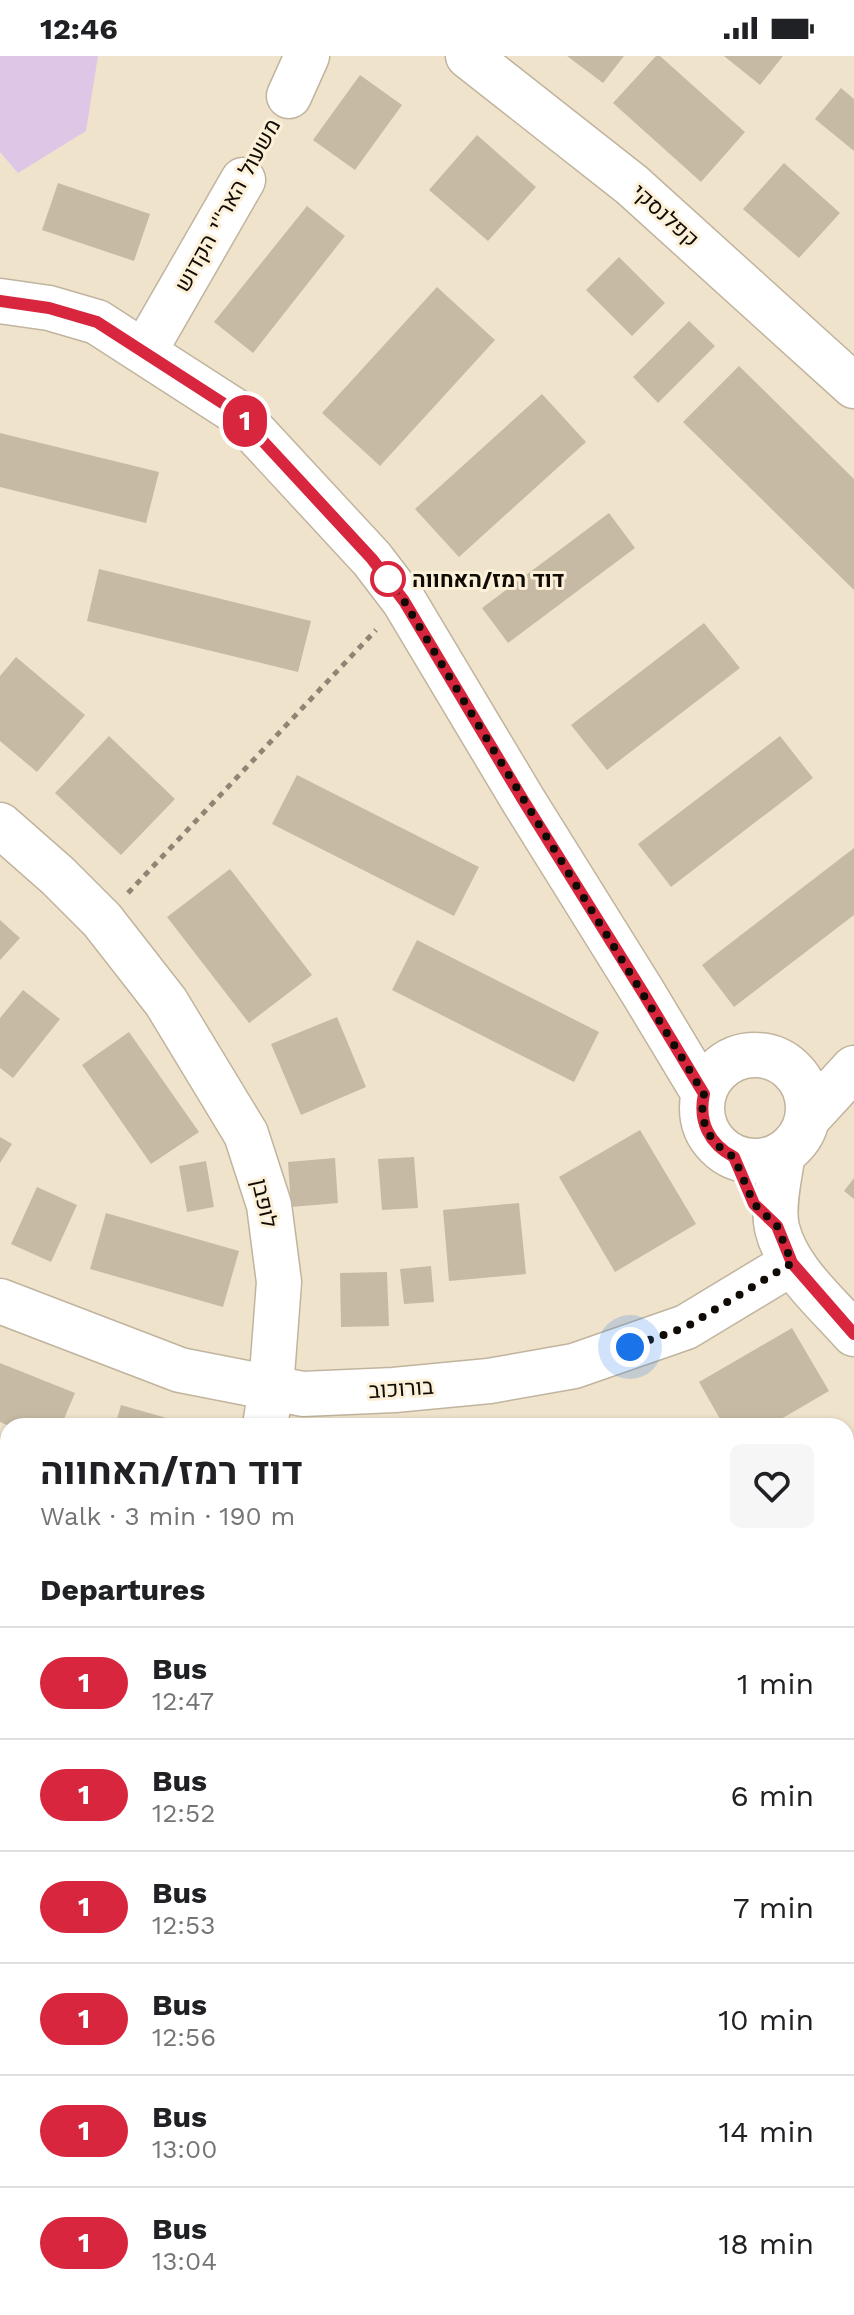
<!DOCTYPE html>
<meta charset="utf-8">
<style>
body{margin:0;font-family:"Work Sans",Heebo,sans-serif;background:#f6f6f6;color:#202124;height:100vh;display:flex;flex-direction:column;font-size:30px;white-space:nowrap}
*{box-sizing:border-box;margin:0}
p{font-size:26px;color:#757577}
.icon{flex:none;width:44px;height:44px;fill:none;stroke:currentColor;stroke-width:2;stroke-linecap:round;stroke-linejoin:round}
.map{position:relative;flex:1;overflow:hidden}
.details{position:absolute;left:0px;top:1362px;width:854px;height:898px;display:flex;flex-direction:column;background:#fff;border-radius:24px 24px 0 0;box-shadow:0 2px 6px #0004}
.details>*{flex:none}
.badge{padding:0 16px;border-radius:26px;font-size:28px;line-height:52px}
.you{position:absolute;width:40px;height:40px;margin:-20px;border:6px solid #fff;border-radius:50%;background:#1a73e8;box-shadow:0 0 0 12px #1a73e833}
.map>.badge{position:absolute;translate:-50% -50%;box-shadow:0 0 0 4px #fff}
h2{padding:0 40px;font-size:30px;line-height:72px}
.round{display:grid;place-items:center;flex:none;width:84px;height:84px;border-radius:12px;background:#f6f6f6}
.summary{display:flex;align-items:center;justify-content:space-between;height:136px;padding:0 40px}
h1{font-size:38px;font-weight:700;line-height:60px}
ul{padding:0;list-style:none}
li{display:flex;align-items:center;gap:24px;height:112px;padding:0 40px;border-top:2px solid #e0e0e0}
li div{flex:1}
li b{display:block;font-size:30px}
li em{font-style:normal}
li .badge{min-width:88px;font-weight:700;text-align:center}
.status{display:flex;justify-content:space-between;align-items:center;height:56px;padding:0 40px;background:#fff;direction:ltr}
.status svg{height:22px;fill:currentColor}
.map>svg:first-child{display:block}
.green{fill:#dec6e7}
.building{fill:#c7baa4}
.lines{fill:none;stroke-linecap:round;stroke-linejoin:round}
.minor-casing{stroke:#c1b49e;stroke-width:47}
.major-casing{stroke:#c1b49e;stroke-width:47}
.path{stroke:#8e8575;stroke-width:5;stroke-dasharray:6 6;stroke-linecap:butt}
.minor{stroke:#fff;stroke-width:44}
.major{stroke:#fff;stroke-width:44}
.line-casing{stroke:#fff;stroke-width:18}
.line{stroke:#d7263d;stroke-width:12}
.walk{stroke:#100c05;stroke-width:8;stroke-dasharray:0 14.4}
.stop-dot{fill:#fff;stroke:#d7263d;stroke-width:4}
.labels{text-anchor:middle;stroke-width:6;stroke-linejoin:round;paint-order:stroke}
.street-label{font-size:22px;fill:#100c05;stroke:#fdf0d9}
.stop-label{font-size:22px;font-weight:bold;fill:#100c05;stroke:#fdf0d9;text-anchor:start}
</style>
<div class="status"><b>12:46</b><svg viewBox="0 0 49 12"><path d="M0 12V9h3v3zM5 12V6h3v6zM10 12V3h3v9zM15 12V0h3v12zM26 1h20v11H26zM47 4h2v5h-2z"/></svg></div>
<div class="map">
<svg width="854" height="2259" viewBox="0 0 854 2259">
<rect width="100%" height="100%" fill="#f0e3cc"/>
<path class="green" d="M0,0H98L86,75L18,117L0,96Z"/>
<path class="building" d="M567,0H624L603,27Z
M656,0H660L745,76L701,126L613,47Z
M724,0H783L760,29Z
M360,19L402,49L355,114L313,84Z
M841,32L854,43V95L815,63Z
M477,79L536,131L488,185L429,134Z
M784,107L840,157L799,202L743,153Z
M58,127L150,158L134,205L42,174Z
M307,150L345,180L253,297L214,266Z
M619,201L665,247L632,280L586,234Z
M437,231L495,284L380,410L322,357Z
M689,265L715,290L658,347L633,321Z
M739,310L854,423V534L683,366Z
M542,338L586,386L459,501L415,453Z
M0,377L159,416L146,467L0,431Z
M609,457L635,492L508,587L482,552Z
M99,513L311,565L298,616L87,565Z
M704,567L740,612L607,714L571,669Z
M16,601L85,659L37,716L0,685V620Z
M109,680L175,743L121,799L55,737Z
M780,680L813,722L671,831L638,788Z
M297,719L479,811L454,860L272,768Z
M854,792V859L734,951L702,909Z
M230,813L312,919L249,967L167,861Z
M0,864L20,882L0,904Z
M417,884L599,976L574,1026L392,934Z
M23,934L60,963L13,1022L0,1012V962Z
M337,961L366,1031L301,1059L271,988Z
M129,976L199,1076L151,1108L82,1009Z
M640,1074L696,1168L615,1216L559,1121Z
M0,1081L12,1088L0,1107Z
M414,1101L418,1152L382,1154L378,1103Z
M335,1102L338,1147L291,1151L288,1106Z
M206,1105L214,1151L187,1156L179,1110Z
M854,1122V1143L844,1135Z
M37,1131L77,1149L51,1206L11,1188Z
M519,1147L526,1218L449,1225L443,1154Z
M106,1157L239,1195L223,1251L90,1213Z
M431,1210L434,1246L404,1248L400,1213Z
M387,1216L389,1270L341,1271L340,1217Z
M792,1272L829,1335L769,1370H724L699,1326Z
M0,1307L75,1337L61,1370H9L0,1366Z
M121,1349L191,1369L190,1370H115Z
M854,1449V1531L846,1523V1457Z
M854,1727V1753L846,1744V1734Z
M0,1993L8,2000V2058L0,2051Z
M0,2073L8,2080V2128L0,2121Z
M0,2143L8,2150V2178L0,2186Z
M110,2252H196L190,2259H104Z
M306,2252H388L381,2259H299Z"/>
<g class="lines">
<defs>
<path id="minor" d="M468,0L632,129L854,330
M289,40L307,0
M0,245L49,252L97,266L235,355L372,503L404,545L523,744L642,935L704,1038
M144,296L243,124
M0,769L58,820L102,864L166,946L246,1078L269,1149L279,1226L271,1332L265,1370
M702 1052a53 53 0 1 1 106 0a53 53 0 1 1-106 0Z
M807,1063L854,1012
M783,1097C780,1118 772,1150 777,1172C787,1214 826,1246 854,1278
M0,1245L180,1314L303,1338L394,1334L489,1325L574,1310L686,1271L792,1207
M846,1631L854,1626
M19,2252L27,2259
M442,2252L450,2259
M547,2252L556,2259
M240,2259L246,2252"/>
<path id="major" d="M0,1882L8,1884
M0,1941L8,1943
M846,2114L854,2116
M846,2203L854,2219"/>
</defs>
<use href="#minor" class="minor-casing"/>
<use href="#major" class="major-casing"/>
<path class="path" d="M260,92L271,72
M128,837L376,574
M0,1545L8,1542"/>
<use href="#minor" class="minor"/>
<use href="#major" class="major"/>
</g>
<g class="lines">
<defs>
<path id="line" d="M0,245L49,252L97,266L235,355L372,503L404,545L523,744L642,935L704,1038C698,1065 709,1088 734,1101L754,1148L777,1170L792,1207L854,1278"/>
</defs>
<use href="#line" class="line-casing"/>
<use href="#line" class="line"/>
<path class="walk" d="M388,523L404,545C502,710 604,874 704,1038C698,1065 709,1088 734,1101L754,1148L777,1170L792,1207L686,1271L630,1291"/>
</g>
<circle class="stop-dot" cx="388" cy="523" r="16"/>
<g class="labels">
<g class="street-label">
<text transform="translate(227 149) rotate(-61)" y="8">משעול האר''י הקדוש</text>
<text transform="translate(666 159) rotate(42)" y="8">קפלנסקי</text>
<text transform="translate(265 1147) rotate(77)" y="8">לופבן</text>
<text transform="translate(401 1332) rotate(-4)" y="8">בורוכוב</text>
</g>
<g class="stop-label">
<text x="412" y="531">דוד רמז/האחווה</text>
</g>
</g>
</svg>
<div class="you" style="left:630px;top:1291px"></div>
<b class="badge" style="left:245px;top:365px;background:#d7263d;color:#fff">1</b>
<section class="details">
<div class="summary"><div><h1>דוד רמז/האחווה</h1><p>Walk · 3 min · 190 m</p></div><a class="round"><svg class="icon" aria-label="heart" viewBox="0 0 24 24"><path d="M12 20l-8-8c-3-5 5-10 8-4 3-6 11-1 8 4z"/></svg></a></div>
<h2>Departures</h2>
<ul>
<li><span class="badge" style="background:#d7263d;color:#fff">1</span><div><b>Bus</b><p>12:47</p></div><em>1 min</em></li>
<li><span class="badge" style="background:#d7263d;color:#fff">1</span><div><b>Bus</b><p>12:52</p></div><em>6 min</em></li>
<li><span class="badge" style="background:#d7263d;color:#fff">1</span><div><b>Bus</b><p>12:53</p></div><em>7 min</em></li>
<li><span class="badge" style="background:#d7263d;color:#fff">1</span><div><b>Bus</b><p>12:56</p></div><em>10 min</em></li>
<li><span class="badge" style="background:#d7263d;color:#fff">1</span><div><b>Bus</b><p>13:00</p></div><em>14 min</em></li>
<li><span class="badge" style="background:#d7263d;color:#fff">1</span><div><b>Bus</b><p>13:04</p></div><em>18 min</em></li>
</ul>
</section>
</div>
